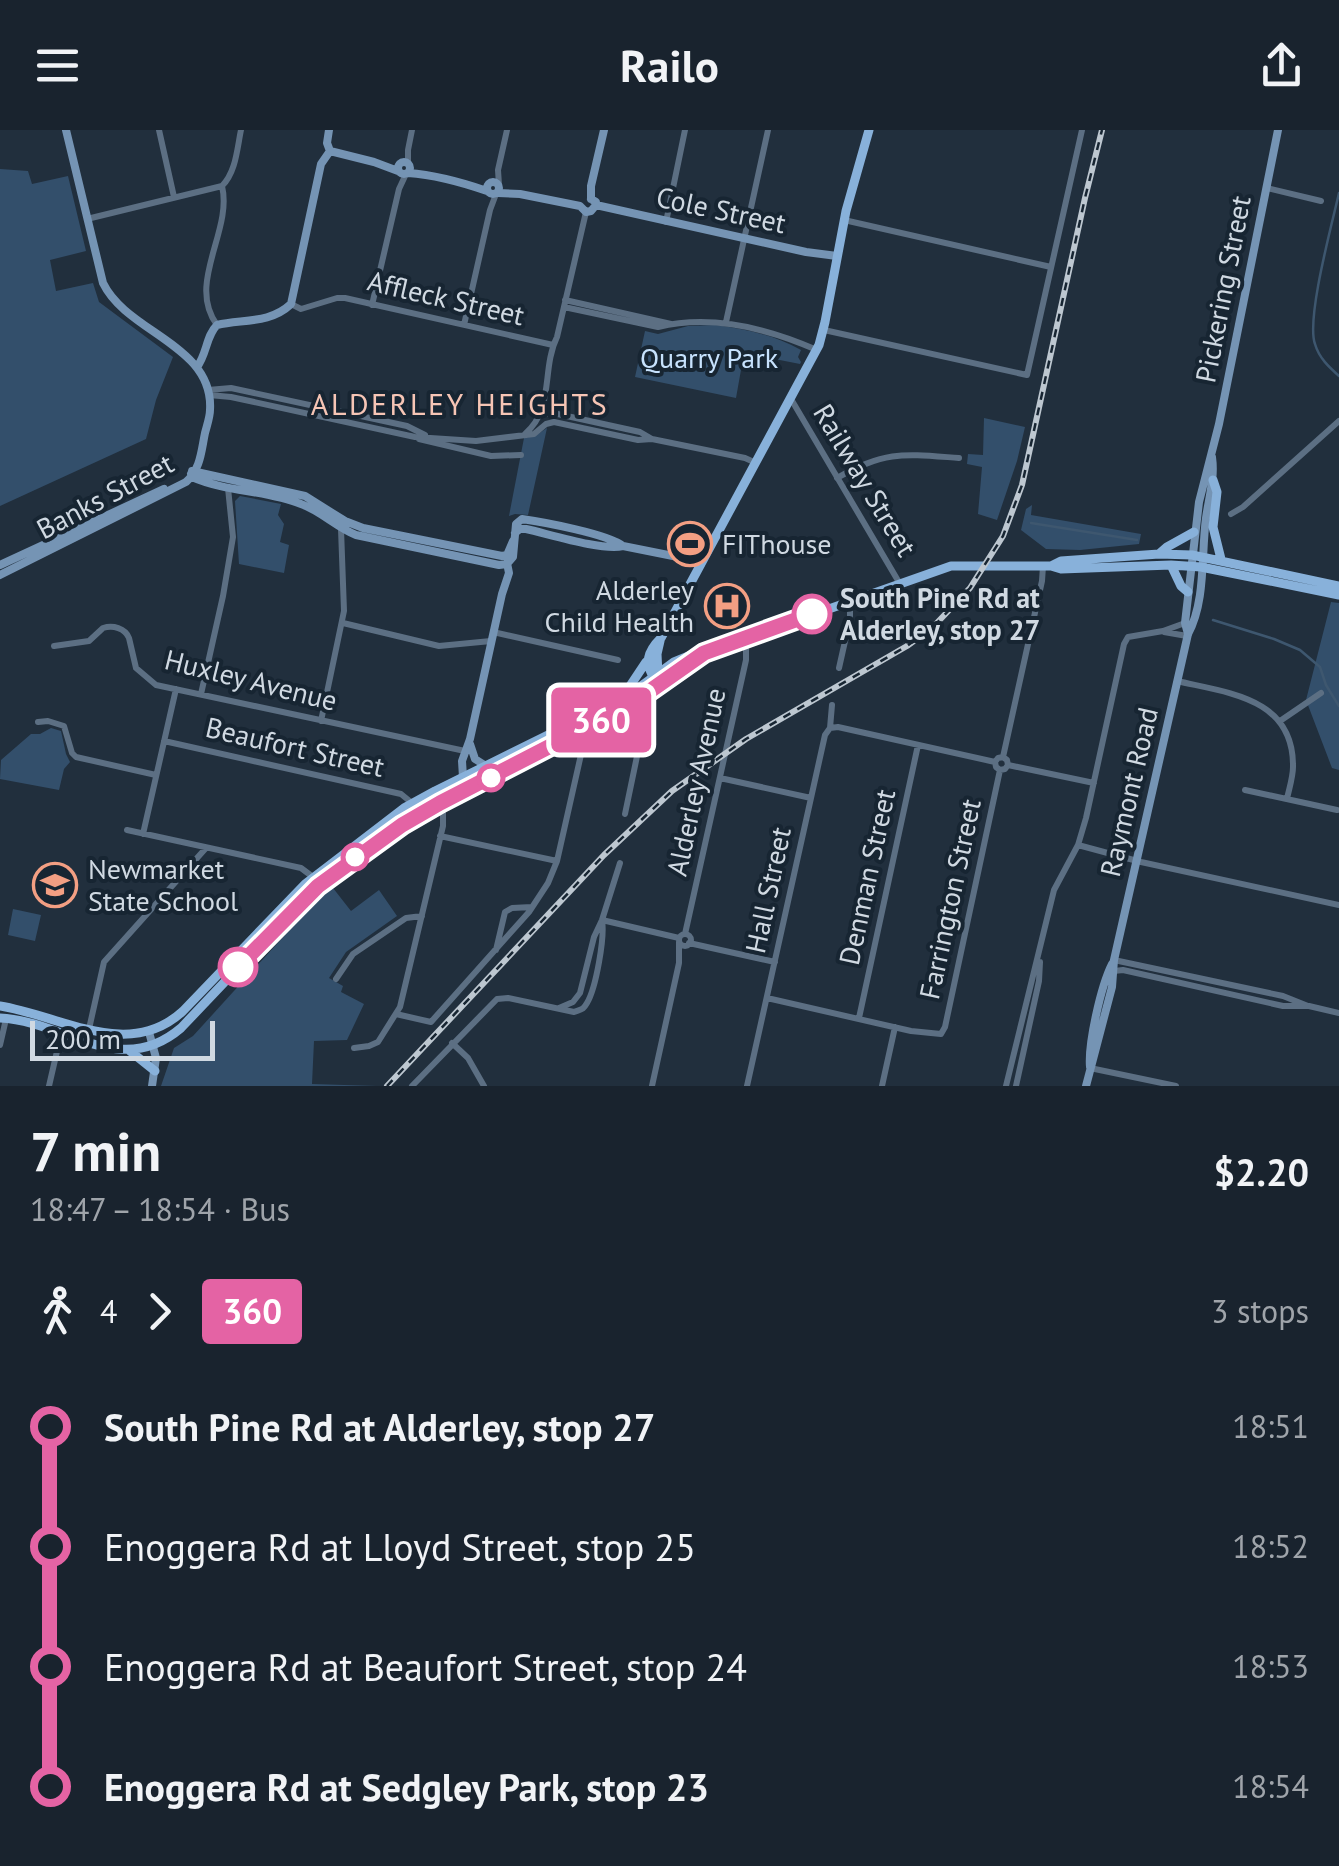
<!DOCTYPE html>
<meta charset="utf-8">
<style>
body{margin:0;font-family:"PT Sans",sans-serif;background:#262f3a;color:#f1f3f6;height:100vh;display:flex;flex-direction:column;font-size:38px;white-space:nowrap}
*{box-sizing:border-box;margin:0}
p{font-size:32px;color:#9fa4aa}
.icon{flex:none;width:55px;height:55px;fill:none;stroke:currentColor;stroke-width:2;stroke-linecap:round;stroke-linejoin:round}
.map{position:relative;height:956px;overflow:hidden}
.details{display:flex;flex-direction:column;background:#19232e;flex:1}
.details>*{flex:none}
.badge{padding:0 20px;border-radius:8px;font-size:35px;line-height:65px}
.scale{position:absolute;left:30px;bottom:25px;width:185px;box-sizing:border-box;padding-left:10px;border:5px solid #d0d9e2;border-top:0;font-size:28px;line-height:35px;white-space:nowrap;color:#d0d9e2;-webkit-text-stroke:8px #172532;paint-order:stroke}
.map>.badge{position:absolute;translate:-50% -50%;box-shadow:0 0 0 5px #fff}
.legs{display:flex;align-items:center;gap:15px;height:110px;padding:0 30px;font-size:32px}
.legs p{margin-inline-start:auto}
.head{display:flex;align-items:center;justify-content:space-between;height:170px;padding:0 30px}
h1{font-size:55px;font-weight:800;line-height:75px}
ul{padding:0 30px;list-style:none}
li{display:flex;align-items:center;gap:35px;height:120px;font-size:38px}
li i{display:grid;place-items:center;width:15px;height:100%;margin:0 12px;background:currentColor}
li i::after{content:'';width:25px;height:25px;margin:-12px;border:8px solid;border-radius:50%;background:#19232e}
li p{margin-inline-start:auto}
li:first-child i{background:linear-gradient(#0000 50%,currentColor 0)}
li:last-child i{background:linear-gradient(currentColor 50%,#0000 0)}
header{display:flex;justify-content:space-between;align-items:center;height:130px;padding:0 30px;background:#19232e;font-size:45px;font-weight:800}
.map>svg:first-child{display:block}
.green{fill:#334f6b}
.lines{fill:none;stroke-linecap:round;stroke-linejoin:round}
.stream{stroke:#3e576f;stroke-width:2.5}
.street{stroke:#5c6f83;stroke-width:6}
.secondary{stroke:#7594b4;stroke-width:8}
.primary{stroke:#88b1da;stroke-width:9}
.rail-casing{stroke:#bdc7d0;stroke-width:6}
.rail{stroke:#172532;stroke-width:2.5;stroke-dasharray:8;stroke-linecap:butt}
.line-1-casing{stroke:#fff;stroke-width:22}
.line-1{stroke:#e463a4;stroke-width:15}
.stop-1-dot{fill:#fff;stroke:#e463a4;stroke-width:5}
.labels{text-anchor:middle;stroke-width:8;stroke-linejoin:round;paint-order:stroke}
.street-label{font-size:28px;fill:#d0d9e2;stroke:#172532}
.park-label{font-size:28px;fill:#c7e2fd;stroke:#172532}
.poi-label{font-size:28px;fill:#d0d9e2;stroke:#172532;text-anchor:start}
.stop-label{font-size:28px;font-weight:bold;fill:#d0d9e2;stroke:#172532;text-anchor:start}
.neighbourhood-label{font-size:30px;letter-spacing:2.5px;fill:#f6c5b5;stroke:#172532}
</style>
<header><svg class="icon" aria-label="menu" viewBox="0 0 24 24"><path d="M4 6h16M4 12h16M4 18h16"/></svg>Railo<svg class="icon" aria-label="share" viewBox="0 0 24 24"><path d="M12 15V3M7 8l5-5 5 5M5 13v7h14v-7"/></svg></header>
<div class="map">
<svg width="1339" height="956" viewBox="0 0 1339 956">
<rect width="100%" height="100%" fill="#212f3d"/>
<path class="green" d="M0,39L28,41L32,54L68,46L86,121L50,130L56,161L93,153L99,172L173,227L156,270L146,309L0,376Z
M715,195C746,199 774,205 801,220L798,227L801,232L800,234L744,223L736,268L635,247L645,201L658,204L688,196Z
M984,288L1025,297L1017,331L997,390L978,384L982,337L967,334L968,324L983,325Z
M547,298L528,385L515,384L509,386L524,308L535,306Z
M240,366L281,374L278,385L284,394L280,412L289,415L284,443L239,434L235,371Z
M1032,375L1031,385L1141,404L1139,414L1080,420L1046,419L1021,400L1026,379Z
M1331,472L1339,473V640L1332,638L1306,570Z
M51,598L61,601L66,624L70,632L64,639L59,660L0,649L1,630L31,604H40Z
M333,758L351,781L379,760L397,786L346,822L329,848L343,856L341,862L364,874L347,910L314,911L312,954L377,956H161L174,918L193,906L315,772Z
M13,779L41,785L35,811L8,805Z"/>
<g class="lines">
<path class="stream" d="M1339,63C1332,94 1306,189 1315,214C1319,228 1329,237 1339,246
M1031,393L1137,410
M1213,490L1274,509L1300,520L1320,537L1326,555L1339,576"/>
<path class="street" d="M159,0L174,67
M408,33V20L412,0
M499,55L498,40L507,0
M1267,58L1321,71
M87,89L222,56
M844,90L1051,137
M666,92L685,0
M565,170L671,194
M291,174L301,179L337,168H345L553,215
M372,175L399,59L406,44
M564,177L658,197C712,184 767,198 817,220
M726,192L768,0
M217,195C186,153 233,101 222,56C236,42 237,19 241,0
M464,195L490,80L496,64
M824,200L1027,245L1082,0
M208,260L231,258L407,296L425,305
M209,265L231,267L415,307L476,311L534,304L546,294L554,292L638,310L652,309
M791,269L900,454
M543,284L553,283L640,302L652,309L745,328L756,333
M525,304C555,278 541,240 557,207L586,82
M419,309L491,326L521,325
M837,348C886,320 905,324 959,328
M1231,384L1243,377L1339,291
M343,493L439,516L491,511
M493,502L618,530
M1164,502L1187,506
M54,516L89,511L103,498C113,495 125,498 129,508L136,538L156,555L465,621
M839,538L850,489V481L846,473
M1177,551C1229,563 1294,568 1293,637C1293,647 1289,659 1287,669
M201,564L223,466L233,407L228,358
M321,591L344,481L341,399
M1280,591L1321,563
M38,592L48,591L64,596L72,623L76,627L156,645
M830,598L838,597L995,632L998,628L1003,627L1007,630L1008,635L1005,639L1000,640L996,637L995,632
M164,611L401,664L412,673
M1003,627L1042,451L1043,436
M1008,635L1094,653
M720,648L811,668
M1245,660L1337,680
M625,684L646,583L654,560
M127,700L301,738L313,747
M143,704L176,559
M440,706L557,731
M1078,715L1141,732L1339,775
M602,790L679,808
M685,804L746,530V518L743,509
M679 810a6 6 0 1 1 12 0a6 6 0 1 1-12 0Z
M689,813L775,832
M496,820L505,782L512,778L532,777
M1114,830L1283,866L1308,876
M1114,841L1123,840L1283,876H1309L1339,883
M336,849L353,824L406,788L422,786
M767,868L911,901L941,904L945,897L1000,640
M559,878L573,872L580,863L594,807L602,790L620,733
M396,884L431,892L529,782L548,753L557,731L587,598
M859,888L918,615
M89,899L104,832L206,718
M452,913L468,928L484,956
M0,915L6,889
M354,918L369,916L378,912L400,877L443,696V683L440,673
M1090,938L1176,956
M49,956L61,904
M412,956L497,869L508,868L574,882C582,879 583,880 587,873C596,858 605,807 602,790
M652,956L679,833V812
M747,956L825,605L830,598L832,575
M882,956L895,897
M1006,956L1054,760L1078,715L1086,688L1124,514L1128,507L1163,501L1185,493
M1016,956L1039,851L1040,832"/>
<path class="secondary" d="M330,21L374,32L398,41
M398 38a6 6 0 1 1 12 0a6 6 0 1 1-12 0Z
M408,43C436,45 461,52 487,61
M487 58a6 6 0 1 1 12 0a6 6 0 1 1-12 0Z
M498,63L520,64L580,76L586,82L591,81L596,75
M591,69L596,72V75L806,122L837,126
M591,69V56L604,0
M197,237C207,224 206,206 217,195C242,189 270,194 291,174L321,34L330,21L327,13L329,0
M192,341L305,366L345,391L363,398L502,426L507,425L513,411
M191,344L192,347C226,362 266,360 301,374C321,381 336,397 356,405L499,435L507,434L513,427L516,394L522,389C543,392 608,404 623,416
M515,403L520,399H526C549,404 602,421 623,416L688,429L701,434
M0,435L164,359
M0,445L186,352C201,338 201,322 205,303C207,295 210,287 210,280C214,215 127,203 103,153L66,0
M1188,504L1185,493L1199,372L1219,294L1278,0
M470,614L475,629L486,636
M463,647L462,631L470,609L502,464L509,443L507,433
M149,902L156,928L152,956
M1090,937C1088,913 1101,856 1112,834
M1086,956L1112,857L1114,830L1188,504C1206,471 1201,425 1206,388C1209,367 1215,348 1212,327"/>
<path class="primary" d="M1213,350L1217,362L1213,397L1221,429
M1159,424L1167,417L1194,402
M1171,435L1181,456L1188,462
M1051,436L1061,431L1159,424L1192,425L1339,456
M658,545L657,524L660,511
M655,550C644,533 647,522 661,508L819,215L825,192L846,81L869,0
M624,565L646,532
M0,876C62,886 129,931 183,881L305,754L404,678L435,661L629,565L674,532L691,525L704,523L951,436H1051L1061,439L1171,435L1201,437L1339,465
M0,888C65,891 120,950 181,898L307,765L364,720L440,673L630,575L702,525
M130,921L155,941"/>
<defs>
<path id="rail" d="M387,956L604,725L672,661L746,609L907,516L934,496L970,458L1003,406L1022,355L1085,68L1102,0"/>
</defs>
<use href="#rail" class="rail-casing"/>
<use href="#rail" class="rail"/>
</g>
<g class="lines">
<defs>
<path id="line-1" d="M238,837L318,756L402,695L440,673L630,575L704,523L812,484"/>
</defs>
<use href="#line-1" class="line-1-casing"/>
<use href="#line-1" class="line-1"/>
</g>
<defs>
<symbol id="stadium-ring" viewBox="-11 -11 22 22"><circle r="9.5" fill="#172532" stroke="#f39f83" stroke-width="1.5"/><path d="M0-5a6.5 5 0 1 0 0 10a6.5 5 0 1 0 0-10ZM-3.5-1.8h7v3.6h-7Z" fill="#f39f83"/></symbol>
<symbol id="hospital-ring" viewBox="-11 -11 22 22"><circle r="9.5" fill="#172532" stroke="#f39f83" stroke-width="1.5"/><path d="M-5-5h3v3.5h4V-5h3V5h-3V1.5h-4V5h-3Z" fill="#f39f83"/></symbol>
<symbol id="school-ring" viewBox="-11 -11 22 22"><circle r="9.5" fill="#172532" stroke="#f39f83" stroke-width="1.5"/><path d="M0-5L7-2L0 1L-7-2ZM-4 1L0 2.5L4 1V4Q0 6-4 4Z" fill="#f39f83"/></symbol>
</defs>
<g fill-rule="evenodd">
<use href="#stadium-ring" x="665" y="389" width="50" height="50"/>
<use href="#hospital-ring" x="702" y="451" width="50" height="50"/>
<use href="#school-ring" x="30" y="730" width="50" height="50"/>
</g>
<g class="stop-1-dot">
<circle cx="812" cy="484" r="18"/>
<circle cx="491" cy="648" r="12"/>
<circle cx="355" cy="727" r="12"/>
<circle cx="238" cy="837" r="18"/>
</g>
<g class="labels">
<g class="street-label">
<text transform="translate(721 80) rotate(12)" y="10">Cole Street</text>
<text transform="translate(1223 159) rotate(-79)" y="10">Pickering Street</text>
<text transform="translate(446 168) rotate(13)" y="10">Affleck Street</text>
<text transform="translate(865 350) rotate(59)" y="10">Railway Street</text>
<text transform="translate(105 366) rotate(-28)" y="10">Banks Street</text>
<text transform="translate(251 550) rotate(14)" y="10">Huxley Avenue</text>
<text transform="translate(295 617) rotate(13)" y="10">Beaufort Street</text>
<text transform="translate(696 652) rotate(-78)" y="10">Alderley Avenue</text>
<text transform="translate(1129 662) rotate(-77)" y="10">Raymont Road</text>
<text transform="translate(867 747) rotate(-78)" y="10">Denman Street</text>
<text transform="translate(768 760) rotate(-78)" y="10">Hall Street</text>
<text transform="translate(950 769) rotate(-78)" y="10">Farrington Street</text>
</g>
<g class="park-label">
<text x="709" y="238">Quarry Park</text>
</g>
<g class="poi-label">
<text x="722" y="424">FIThouse</text>
<text x="694" y="470" text-anchor="end">Alderley<tspan x="694" dy="32">Child Health</tspan></text>
<text x="88" y="749">Newmarket<tspan x="88" dy="32">State School</tspan></text>
</g>
<g class="stop-label">
<text x="840" y="478">South Pine Rd at<tspan x="840" dy="32">Alderley, stop 27</tspan></text>
</g>
<g class="neighbourhood-label">
<text x="460" y="285">ALDERLEY HEIGHTS</text>
</g>
</g>
</svg>
<div class="scale">200 m</div>
<b class="badge" style="left:601px;top:590px;background:#e463a4;color:#fff">360</b>
</div>
<section class="details">
<div class="head"><div><h1>7 min</h1><p>18:47 – 18:54 · Bus</p></div><b>$2.20</b></div>
<div class="legs"><svg class="icon" aria-label="walk" viewBox="0 0 24 24"><circle cx="13" cy="4" r="2"/><path d="M13 8l-2 6 4 7M11 14l-3 7M7 12l3-4h3l4 4"/></svg>4<svg class="icon" aria-label="forward" viewBox="0 0 24 24"><path d="M9 5l7 7-7 7"/></svg><b class="badge" style="background:#e463a4;color:#fff">360</b><p>3 stops</p></div>
<ul>
<li><i style="color:#e463a4"></i><b>South Pine Rd at Alderley, stop 27</b><p>18:51</p></li>
<li><i style="color:#e463a4"></i><span>Enoggera Rd at Lloyd Street, stop 25</span><p>18:52</p></li>
<li><i style="color:#e463a4"></i><span>Enoggera Rd at Beaufort Street, stop 24</span><p>18:53</p></li>
<li><i style="color:#e463a4"></i><b>Enoggera Rd at Sedgley Park, stop 23</b><p>18:54</p></li>
</ul>
</section>
